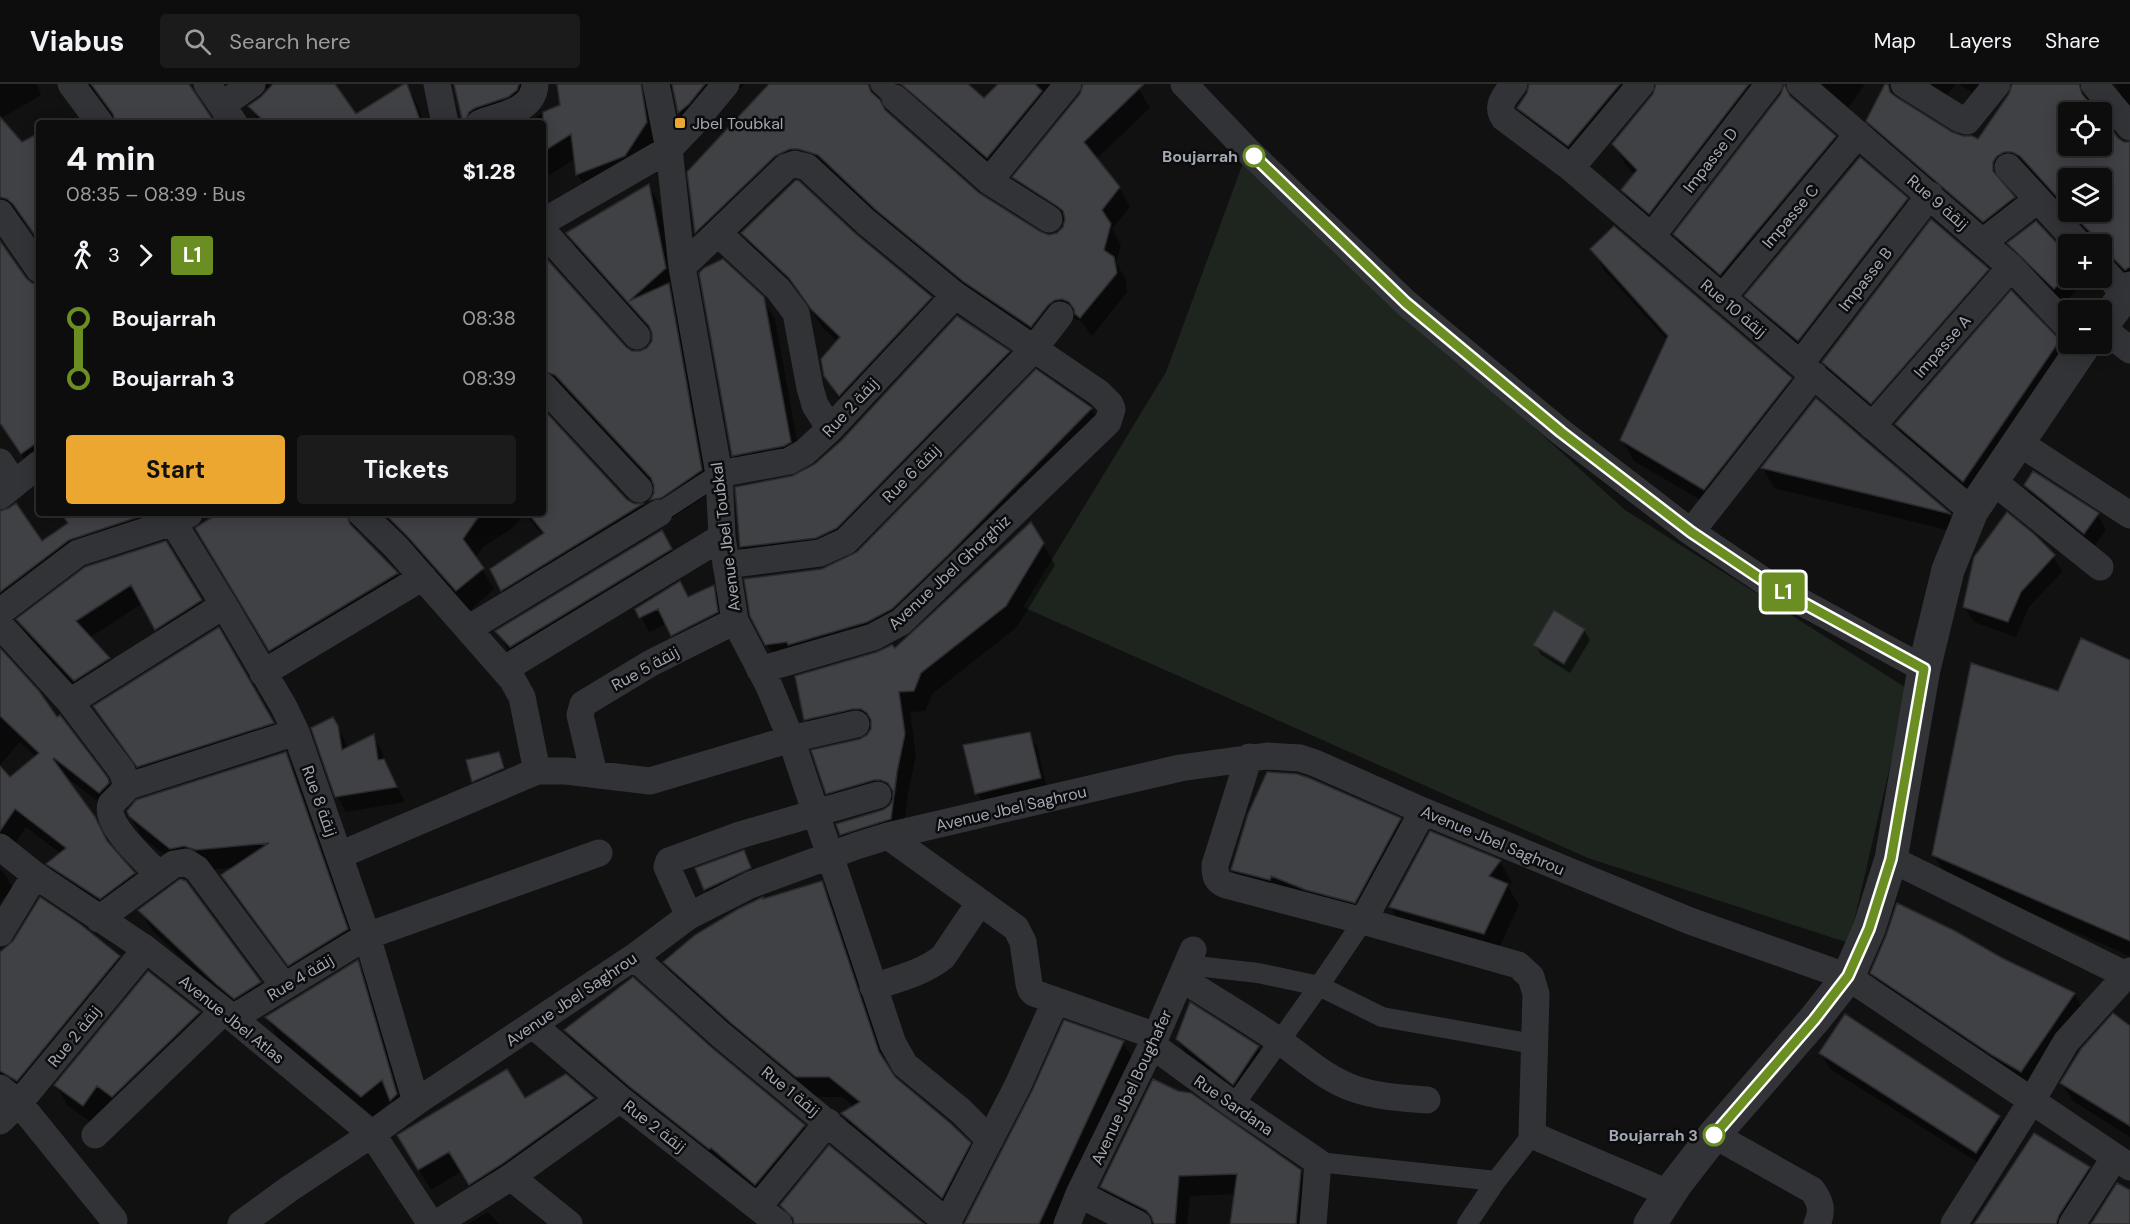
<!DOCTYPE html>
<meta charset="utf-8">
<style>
body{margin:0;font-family:"DM Sans",Cairo,sans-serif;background:#1b1b1c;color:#f1f3f6;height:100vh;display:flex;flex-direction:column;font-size:22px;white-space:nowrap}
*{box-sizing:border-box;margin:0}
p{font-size:20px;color:#9a9c9e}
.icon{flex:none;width:33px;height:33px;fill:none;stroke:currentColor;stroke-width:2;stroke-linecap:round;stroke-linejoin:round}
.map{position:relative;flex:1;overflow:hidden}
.details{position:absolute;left:36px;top:36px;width:510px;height:396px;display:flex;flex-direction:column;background:#0d0d0e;border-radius:6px;box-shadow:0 3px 15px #0003,0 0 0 2px #2d2d2e}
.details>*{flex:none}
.badge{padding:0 12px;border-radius:4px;font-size:21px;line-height:39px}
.fabs{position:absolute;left:2058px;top:18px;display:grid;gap:12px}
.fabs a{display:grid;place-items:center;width:54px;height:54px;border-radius:6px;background:#0d0d0e;box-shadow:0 3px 15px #0003,0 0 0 2px #2d2d2e;font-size:30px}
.map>.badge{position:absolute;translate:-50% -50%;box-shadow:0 0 0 3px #fff}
.legs{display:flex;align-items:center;gap:9px;height:66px;padding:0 30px;font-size:20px}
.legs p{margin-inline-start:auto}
.headline{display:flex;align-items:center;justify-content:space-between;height:102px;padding:0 30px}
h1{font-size:33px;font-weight:700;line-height:45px}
.cta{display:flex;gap:12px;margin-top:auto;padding:12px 30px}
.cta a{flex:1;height:69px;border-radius:6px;background:#eba730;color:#111;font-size:24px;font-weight:700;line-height:69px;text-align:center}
.cta a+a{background:#1b1b1c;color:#f1f3f6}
ul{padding:0 30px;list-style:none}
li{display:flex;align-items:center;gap:21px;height:60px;font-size:22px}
li i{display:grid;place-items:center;width:9px;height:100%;margin:0 8px;background:currentColor}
li i::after{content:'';width:15px;height:15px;margin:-8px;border:4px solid;border-radius:50%;background:#0d0d0e}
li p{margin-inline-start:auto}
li:first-child i{background:linear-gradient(#0000 50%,currentColor 0)}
li:last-child i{background:linear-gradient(currentColor 50%,#0000 0)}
header{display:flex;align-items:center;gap:36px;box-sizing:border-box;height:84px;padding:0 30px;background:#0d0d0e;border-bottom:2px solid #2d2d2e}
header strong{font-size:28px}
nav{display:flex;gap:33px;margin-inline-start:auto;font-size:21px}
.search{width:420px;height:54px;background:#1b1b1c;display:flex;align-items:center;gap:15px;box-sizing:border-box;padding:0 21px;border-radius:6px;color:#9a9c9e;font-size:22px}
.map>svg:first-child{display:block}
.green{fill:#1d251e}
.shadow{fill:#0007;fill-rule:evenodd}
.building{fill:#404145;stroke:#2b2b2e;stroke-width:1.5}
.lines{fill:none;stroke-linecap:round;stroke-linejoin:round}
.pedestrian{stroke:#323337;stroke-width:20}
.minor{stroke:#323337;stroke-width:27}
.tertiary{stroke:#323337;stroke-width:33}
.line-1-casing{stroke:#fff;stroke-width:14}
.line-1{stroke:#6b8e23;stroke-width:9}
.poi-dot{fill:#eba730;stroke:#0c0c0d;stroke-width:2}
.stop-1-dot{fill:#fff;stroke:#6b8e23;stroke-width:3}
.labels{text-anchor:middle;stroke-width:5;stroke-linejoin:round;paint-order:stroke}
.poi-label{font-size:16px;fill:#a2a8b3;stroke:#0c0c0d;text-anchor:start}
.stop-label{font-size:16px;font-weight:bold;fill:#a2a8b3;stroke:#0c0c0d;text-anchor:end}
.street-label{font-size:16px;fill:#a2a8b3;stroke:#0c0c0d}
</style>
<header>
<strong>Viabus</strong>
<div class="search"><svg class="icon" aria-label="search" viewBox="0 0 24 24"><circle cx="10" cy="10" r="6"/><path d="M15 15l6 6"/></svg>Search here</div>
<nav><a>Map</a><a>Layers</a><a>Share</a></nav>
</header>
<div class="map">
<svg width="2130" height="1140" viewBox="0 0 2130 1140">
<rect width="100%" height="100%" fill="#111112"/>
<path class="green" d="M1243,79L1625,426L1908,605L1849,859L1588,774L1023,523L1166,288Z"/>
<path class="shadow" d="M0,0H37L41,11L0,35L21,60L39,51V159L26,140L19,134L0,139Z
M77,0H187L212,39H117L97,11Z
M234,0H334L355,32L406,0L417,20L424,39H260L250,23L267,8L268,4Z
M456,0H528L500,39H464Z
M558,0H744L741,4H733L690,47L679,28L675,5L665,4L658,58L589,110L578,91L576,74L543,95V39H527L539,31L562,22Z
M771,0H966L984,16L1000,0H1136L1150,24L1096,75L1119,104L1130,123L1112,145L1121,161L1116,179L1125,194L1127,208L1092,252L1081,237L1073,234L1066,235L1042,262L802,84L707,167L696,148L689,88ZM1082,3L1084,4L1082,10L1014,93L1025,112L1065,138L1063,145L1056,151L1049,152L1040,150L978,110L885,28L880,19L881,12L999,92L1073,4Z
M1530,0H1775L1661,149L1634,126L1622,106L1635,91L1625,80L1614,60L1657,5H1648L1581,82L1530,44L1518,24L1528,10Z
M1820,0H1865L1846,27Z
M1886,0H1956L1942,17L1901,11L1899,17L1951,50L1978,57L2013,4L2002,5L1988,19L1959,0H2084L2091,12L2089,21L2095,28H2068V62H2102V36L2117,55L2124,59L2130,60V199L2102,184V160H2095L2032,92L2003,98V103L2013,114L2024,133L1995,156L1879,56L1868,36ZM2068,94H2102V128H2068Z
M2115,0H2130V22L2122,13Z
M1785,2L1793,17L1835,53L1846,73L1733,210L1686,171L1675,151L1783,10Z
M73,32L78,39H60Z
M649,102L660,122L676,205L672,208L680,221L713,407L672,434L663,436L652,416L656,406L568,312H543V173L624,264L632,269H640L648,265L654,257V252L579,169L568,149Z
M1906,115L1918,136L1810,276L1758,232L1746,212Z
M742,149L931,214L943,234L852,331L837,313L825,292L838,258L824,245L802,214L754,169Z
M0,159L25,195L32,201L39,202V385L34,389L0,339Z
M2009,159L2067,172L2068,173V194H2090L2063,219L2018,174Z
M1592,165L1791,295L1802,315L1716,425L1634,377L1622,356L1668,257L1604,186Z
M1988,186L1999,206L1883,339L1835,298L1823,278Z
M762,214L775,235L801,379L745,391L733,371Z
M2058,257L2070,277L1975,418L1908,361L1896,340Z
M1009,268L1020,288L848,464L753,483L741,463L737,404L792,394Z
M1816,316L1949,431L1960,449L1774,404L1763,384Z
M1091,325L1102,345L903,545L779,581L767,560L823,486L858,470Z
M543,327L627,417L635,422L644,421L655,440L514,526L502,506L543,451L525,430L511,445L483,463L475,474L494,505L469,527L361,438L357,449L397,490L409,510L282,586L209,465L223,429H543Z
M2025,401L2098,431L2106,446L2093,464L2034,417Z
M61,429H195L80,475L0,537V442L42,459L69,441Z
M661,448L673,468L509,568L497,548Z
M165,459L212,536L167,564L143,519L89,554L109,575L120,594L86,615L29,555L18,536Z
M1043,460L1055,481L1017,543L932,610L925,627L910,628L916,671L908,709L902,755L853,771L841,751L884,727L891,722L895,716H886L839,729L827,709L860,657L867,653L872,645H865L817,656L806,635L895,566ZM896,680H899L896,712L893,709Z
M2053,472L2062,488L2029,523L2016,553L1974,538L1965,523Z
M713,503L722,518L725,544L681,566L667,540L649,548L637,525L689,515Z
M218,545L283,657L149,700L105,640L95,623Z
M1584,546L1590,556L1570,589L1541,571L1535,561Z
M0,567L107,695L118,715L111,728L63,690L94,734L110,763L134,790L145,809L111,834L59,799L48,780L61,770L26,743L15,760L0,752V684L10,695L36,673L20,658L0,681Z
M2130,577V872L1946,792L1934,771L2058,609Z
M333,635L346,659L347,665L373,652L382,667L384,678L405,718L346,728L337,712Z
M1029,649L1038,665L1048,710L986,724L977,709Z
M285,670L297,690L359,866L301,901L235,812L223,792L236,783L209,786L183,785L142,753L130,732Z
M499,670L504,680L508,694L479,707L473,697Z
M1400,736L1411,754L1366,837L1243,804L1233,786Z
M1431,749L1500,778L1512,798L1508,803L1519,821L1496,870L1402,843L1391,823Z
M743,768L756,794L711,815L705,805Z
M0,785L4,789L13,804L0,818Z
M185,798L260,899L272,919L247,934L226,917L152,846L140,826Z
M821,799L833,819L889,987L894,994L969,1060L981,1080L954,1133L854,1050L843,1030L854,1023L842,1013H809L677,898L665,878L763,816Z
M0,871L119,873L130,893L29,1017L0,997Z
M2002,875L2074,910L2084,927L2032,1005L1882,906L1872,889Z
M357,878L369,898L408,1031L403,1036L392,1017L373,1032L278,954L267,934Z
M149,889L199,929L211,949L95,1041L68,1022L56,1001Z
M1190,920L1258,964L1267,979L1243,1015L1186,970L1177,955Z
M2130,943V1053L2073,1017L2062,999Z
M566,947L710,964L804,1042L816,1062L768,1121L577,967Z
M1123,959L1134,977L1058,1140H966Z
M1821,969L1998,1033L2007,1048L1985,1083L1830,985Z
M566,992L593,1015L605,1035L482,1120L462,1087L431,1106L399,1052L525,1016Z
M1153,997L1300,1087L1312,1108L1309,1140H1231L1235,1110L1190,1112L1187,1140H1146L1113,1123L1102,1103Z
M2089,1084L2100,1102L2076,1140H1976Z
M782,1121L922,1140H793Z
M488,1128L499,1140H468Z"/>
<path class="building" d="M91,0H189L215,39H115L113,30Z
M273,0H335L356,30L404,0H407L421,39H266L248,22L261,13Z
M454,0H519L517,6L508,13L475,24L469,28L465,39H463Z
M557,0H641L647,38L625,72L576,91L571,50L543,68V28L560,21Z
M672,0H705L689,20L678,29Z
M769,0H868L871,8L880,16L885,26L979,109L1041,148L1049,151L1057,149L1063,143L1065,135L1063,127L1057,122L1012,93L1080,10L1083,0H1144L1084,58L1120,103L1102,126L1111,140L1104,166L1114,173L1117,189L1080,234L1075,230L1074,225L1069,218L1062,215L1055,216L1048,221L1031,243L964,198L876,126L818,71L798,65H790L775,72L695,149L687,88Z
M901,0H968L984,14L998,0H1035L1042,7L987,74Z
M1529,0H1620L1568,62L1517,24L1527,9Z
M1656,0H1749L1649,130L1621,106L1637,86L1612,60L1653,10Z
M1784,0L1790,12L1836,52L1720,191L1673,150L1781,10Z
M1885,0H1888L1890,8L1896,13L1952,48L1963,52H1972L1978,55L2009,10L2012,0H2079L2082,10L2097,28H2068V62H2102V33L2118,54L2124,58H2130V183L2125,186L2113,174L2102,170V160H2094L2091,149L2070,128H2102V94H2068V125L2020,72L2012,68H2004L1997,72L1993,78V87L2015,113L1983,138L1866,37Z
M0,33L22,58L39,49V157L13,120L7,115L0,113Z
M1860,73L1908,114L1798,257L1744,212Z
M796,96L799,97L856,150L932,213L839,312L824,292L821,275L840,253L811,225L789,194L741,149Z
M649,100L666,184L629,217L669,199L702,386L661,414L650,416L654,409V402L651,394L555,291L543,287V171L626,263L632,267H640L647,264L652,257V249L649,242L566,149Z
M1931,135L1989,185L1871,320L1822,278Z
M2036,137L2068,171V191L2054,205L2007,159Z
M1614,142L1792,294L1704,406L1620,356L1668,252L1590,165Z
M0,157L26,194L32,199L39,201V357L21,370L0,339Z
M723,175L764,213L791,358L784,362L732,372L699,189L704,184Z
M2011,206L2060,256L1963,398L1895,340Z
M957,232L1010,267L837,444L816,454L740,463L735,403L792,392L815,380L842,356Z
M1036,285L1092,324L948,471L892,525L867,538L788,561L787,558L765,561L750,532L744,495L822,485L857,468Z
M1816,314L1862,354L1951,430L1761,384Z
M543,325L627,416L635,420L644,419L501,507L490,485L544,449L528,429H543Z
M2033,387L2099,429L2084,450L2024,401Z
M16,419L42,457L68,439L61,429H150L69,456L0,508V427L9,424Z
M2007,428L2034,450L2055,471L2021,508L2008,538L1963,523L1974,473Z
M219,429H346L350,440L398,489L269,567L195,444Z
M384,429H481L463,455L484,484L456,507L408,453Z
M1031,438L1044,459L1006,522L921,589L914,607L899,608L905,650L897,688L891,735L840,751L836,740L883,726L890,721L893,715V707L888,699L881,696H874L826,710L811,666L860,655L867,651L871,645V636L867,629L861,625H853L804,636L795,592L877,568L892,561L895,564Z
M662,446L672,465L510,563L495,547Z
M166,457L202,516L155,546L131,501L76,537L110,574L74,597L16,535L85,483Z
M680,497L688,513L714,501L718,528L671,552L658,525L639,534L635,525Z
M1554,526L1585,545L1564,580L1533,561Z
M219,543L274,639L137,683L93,622Z
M2081,554L2130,576V857L1932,771L1971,579L2058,607Z
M0,564L39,607L57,633L60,631L108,694L109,699L99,709L54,674L53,675L95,733L107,757L135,789L100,815L46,780L66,764L15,725L0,747V682L10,693L39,669L0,632Z
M333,633L338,642L342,666L374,650L378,676L384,675L397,703L335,713L311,644Z
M1030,648L1041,694L975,710L963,661Z
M286,668L348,845L288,882L221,791L269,759L196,766L184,762L170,765L129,732L127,727L136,716Z
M499,668L504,684L472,698L466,676Z
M1267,688L1297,690L1309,694L1401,734L1355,819L1306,806L1271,792L1270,796L1231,786L1248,730Z
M1430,747L1501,776L1489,792L1508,800L1484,850L1389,823Z
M744,766L751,784L704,806L695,784Z
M180,795L186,797L261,898L234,915L216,900L138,826Z
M822,797L879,968L895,993L950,1039L971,1059L942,1114L841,1029L860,1018L829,993H796L731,939L663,878L695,851L738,825L763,813V815Z
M40,813L80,840L120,872L17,997L0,987V868L13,857Z
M1897,819L1955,847L2002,874L2075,909L2021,988L1992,971L1870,889L1886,852Z
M358,876L397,1010L390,1017L382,996L361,1013L265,933Z
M148,887L200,928L112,1013L97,1002L83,1022L54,1001Z
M633,893L711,963L805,1041L755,1101L711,1064L709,1065L630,1003L564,946Z
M1190,918L1259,962L1233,1001L1176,955Z
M2113,929L2130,942V1042L2060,999L2081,965Z
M1845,930L2000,1032L1976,1069L1819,969Z
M1064,936L1124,957L1039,1140H964L1032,1007Z
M507,985L525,1014L566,990L594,1014L502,1080L469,1101L449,1068L418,1086L397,1051Z
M1153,995L1178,1007L1191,1009L1301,1086L1296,1140H1230L1237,1090L1179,1092L1175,1140H1154L1151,1132L1146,1126L1100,1103Z
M2034,1049L2090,1083L2059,1131L2056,1140H1974Z
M829,1061L924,1140H794L793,1134L780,1121Z
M2117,1099L2130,1106V1140H2091Z"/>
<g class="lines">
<path class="pedestrian" d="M880,0L895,14
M659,429L719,390
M1187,881L1258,889L1319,902L1382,933L1534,960
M1234,1021L1319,902L1363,837
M1318,1078L1496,1097
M1467,1140L1496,1097L1532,1051"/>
<path class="minor" d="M71,0L100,39
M207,0L234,39
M437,0L445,39
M656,0L669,65L682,183L719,390L722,453L735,537L769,602L791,655L893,960L905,981L961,1027L990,1056
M1184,0L1248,67L1406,219L1561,348L1691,448L1767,499L1924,585
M1514,0C1506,11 1495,21 1504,34L1571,84L1972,427
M1800,0L2011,183L2068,243
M1904,0L1960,35L1967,37L1997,0
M2094,0L2130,43
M895,14L989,97L1049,135
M222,21L252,0
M480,39C501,31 534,27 535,0
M2008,83L2079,160
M1571,84L1641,0
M989,97L1068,0
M0,129L39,185
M543,138L669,65L691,42L726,0
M543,147L637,252
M718,149L778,205L796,229L810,304L815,321L830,345
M1651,153L1769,0
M1983,158L2037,116
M682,183L786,83L795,80L807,83L866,138L955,211L1099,309L1110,320L1112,325L1108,338L901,538L873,553L760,586
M2102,185L2125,210
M1722,214L1858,50
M2102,244L2130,266
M1800,280L1930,111
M543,302L639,405
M1872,342L2011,183
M2018,358L2130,431
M0,378L15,400
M719,390L789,377L805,368L830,345L955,211
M1993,397L2100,483
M0,412L39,380
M361,429L396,463L512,595L522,613L537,687
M173,438L224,521L284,623L296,648L367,852L416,1018
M1691,448L1814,291
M726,481L820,469L846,457L1033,266L1060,231
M0,528L78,469L173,438L189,430
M0,541L70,618L122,687L126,699L124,707L111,720C104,741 145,776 159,791
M468,545L659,429
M505,585L722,453
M263,589L423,493
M70,618L224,521
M1249,673L1215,781C1215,792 1216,797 1226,801L1363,837L1423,727
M594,690L580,631L583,620L651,579L735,537
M126,703L296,648
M888,752L1016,844L1023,858L1029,900L1031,906L1034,909L1156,952
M0,763L35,791L146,865L233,934L372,1050L431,1140
M340,771L537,687H566L650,697L791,655L856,640
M1891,775L2130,893
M689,832L667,783L669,777L740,751L878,711
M99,835L174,780L186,778L197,785L284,902
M1363,837L1518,881L1531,893L1536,910L1532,1051L1670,1110
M0,849L35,791
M634,873L721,951L949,1140
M1181,894C1213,915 1246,934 1278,956C1303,973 1325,995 1355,1005C1378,1013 1403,1014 1427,1016
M873,903C897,895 923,889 943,873L980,818
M233,934L367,852L599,769
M533,941L620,1015L779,1140
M1152,961L1234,1021L1318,1078L1313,1140
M0,1004L19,1019L114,1136
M0,1037L19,1019L146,865
M95,1051L224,927
M1714,1051L1812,1106C1821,1118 1823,1127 1817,1140
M511,1093L569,1140
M1079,1110L1138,1140
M758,1123L828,1038
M947,1139L1018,1001L1055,918
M241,1140L289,1105L372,1050L416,1018L634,873L689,832L750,801L856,762L888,752L1180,684L1267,672L1300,674L1315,679L1423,727L1690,837L1848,893L2130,1083
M436,1140L511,1093L620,1015
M1067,1140L1079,1110L1152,961L1193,866
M1954,1140L2031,1018L2066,958L2130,887
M2072,1140L2115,1073"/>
<path class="tertiary" d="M2102,242L2130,204
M1650,1140L1676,1100L1714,1051L1814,936L1848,893L1869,845L1891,775L1924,585L1948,486L1972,427L2085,260"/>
</g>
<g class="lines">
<defs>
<path id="line-1" d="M1254,72L1406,219L1561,348L1691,448L1767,499L1924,585L1891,775L1869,845L1848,892L1814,936L1714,1051"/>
</defs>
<use href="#line-1" class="line-1-casing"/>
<use href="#line-1" class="line-1"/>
</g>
<rect class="poi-dot" x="674" y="33" width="12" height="12" rx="3"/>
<g class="stop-1-dot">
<circle cx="1254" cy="72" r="10"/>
<circle cx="1714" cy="1051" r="10"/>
</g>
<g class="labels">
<g class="poi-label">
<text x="692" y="45">Jbel Toubkal</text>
</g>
<g class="stop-label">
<text x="1238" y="78">Boujarrah</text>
<text x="1698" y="1057">Boujarrah 3</text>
</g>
<g class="street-label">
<text transform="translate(1710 76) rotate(-52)" y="6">Impasse D</text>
<text transform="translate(1938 118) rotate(41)" y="6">Rue 9 زنقة</text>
<text transform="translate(1790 132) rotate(-50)" y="6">Impasse C</text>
<text transform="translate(1865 195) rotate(-52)" y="6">Impasse B</text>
<text transform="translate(1734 224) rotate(40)" y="6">Rue 10 زنقة</text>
<text transform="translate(1942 262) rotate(-49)" y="6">Impasse A</text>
<text transform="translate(850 323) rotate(-47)" y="6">Rue 2 زنقة</text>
<text transform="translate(911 389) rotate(-45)" y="6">Rue 6 زنقة</text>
<text transform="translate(725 453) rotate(-97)" y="6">Avenue Jbel Toubkal</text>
<text transform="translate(949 488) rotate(-43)" y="6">Avenue Jbel Ghorghiz</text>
<text transform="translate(645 584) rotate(-29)" y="6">Rue 5 زنقة</text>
<text transform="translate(320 717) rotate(70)" y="6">Rue 8 زنقة</text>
<text transform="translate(1011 724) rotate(-13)" y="6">Avenue Jbel Saghrou</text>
<text transform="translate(1493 756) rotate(23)" y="6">Avenue Jbel Saghrou</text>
<text transform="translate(300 893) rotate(-31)" y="6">Rue 4 زنقة</text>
<text transform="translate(571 915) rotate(-34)" y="6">Avenue Jbel Saghrou</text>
<text transform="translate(232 935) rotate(39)" y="6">Avenue Jbel Atlas</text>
<text transform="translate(74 952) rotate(-51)" y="6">Rue 2 زنقة</text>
<text transform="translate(1131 1003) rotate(-65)" y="6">Avenue Jbel Boughafer</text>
<text transform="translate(791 1007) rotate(39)" y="6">Rue 1 زنقة</text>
<text transform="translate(1234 1021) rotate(35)" y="6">Rue Sardana</text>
<text transform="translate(655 1042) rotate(38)" y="6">Rue 2 زنقة</text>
</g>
</g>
</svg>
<div class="fabs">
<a><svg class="icon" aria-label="locate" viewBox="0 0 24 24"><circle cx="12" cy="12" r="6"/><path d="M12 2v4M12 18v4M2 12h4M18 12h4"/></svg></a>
<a><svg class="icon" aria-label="layers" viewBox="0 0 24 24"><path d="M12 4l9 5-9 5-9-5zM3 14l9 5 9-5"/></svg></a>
<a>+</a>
<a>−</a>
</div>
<b class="badge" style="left:1783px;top:508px;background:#6b8e23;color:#fff">L1</b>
<section class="details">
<div class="headline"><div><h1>4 min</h1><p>08:35 – 08:39 · Bus</p></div><b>$1.28</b></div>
<div class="legs"><svg class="icon" aria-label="walk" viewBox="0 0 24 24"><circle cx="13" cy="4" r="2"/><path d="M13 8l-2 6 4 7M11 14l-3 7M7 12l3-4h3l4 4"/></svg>3<svg class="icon" aria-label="forward" viewBox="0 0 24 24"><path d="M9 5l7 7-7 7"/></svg><b class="badge" style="background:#6b8e23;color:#fff">L1</b></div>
<ul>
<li><i style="color:#6b8e23"></i><b>Boujarrah</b><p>08:38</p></li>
<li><i style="color:#6b8e23"></i><b>Boujarrah 3</b><p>08:39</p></li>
</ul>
<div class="cta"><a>Start</a><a>Tickets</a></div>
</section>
</div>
